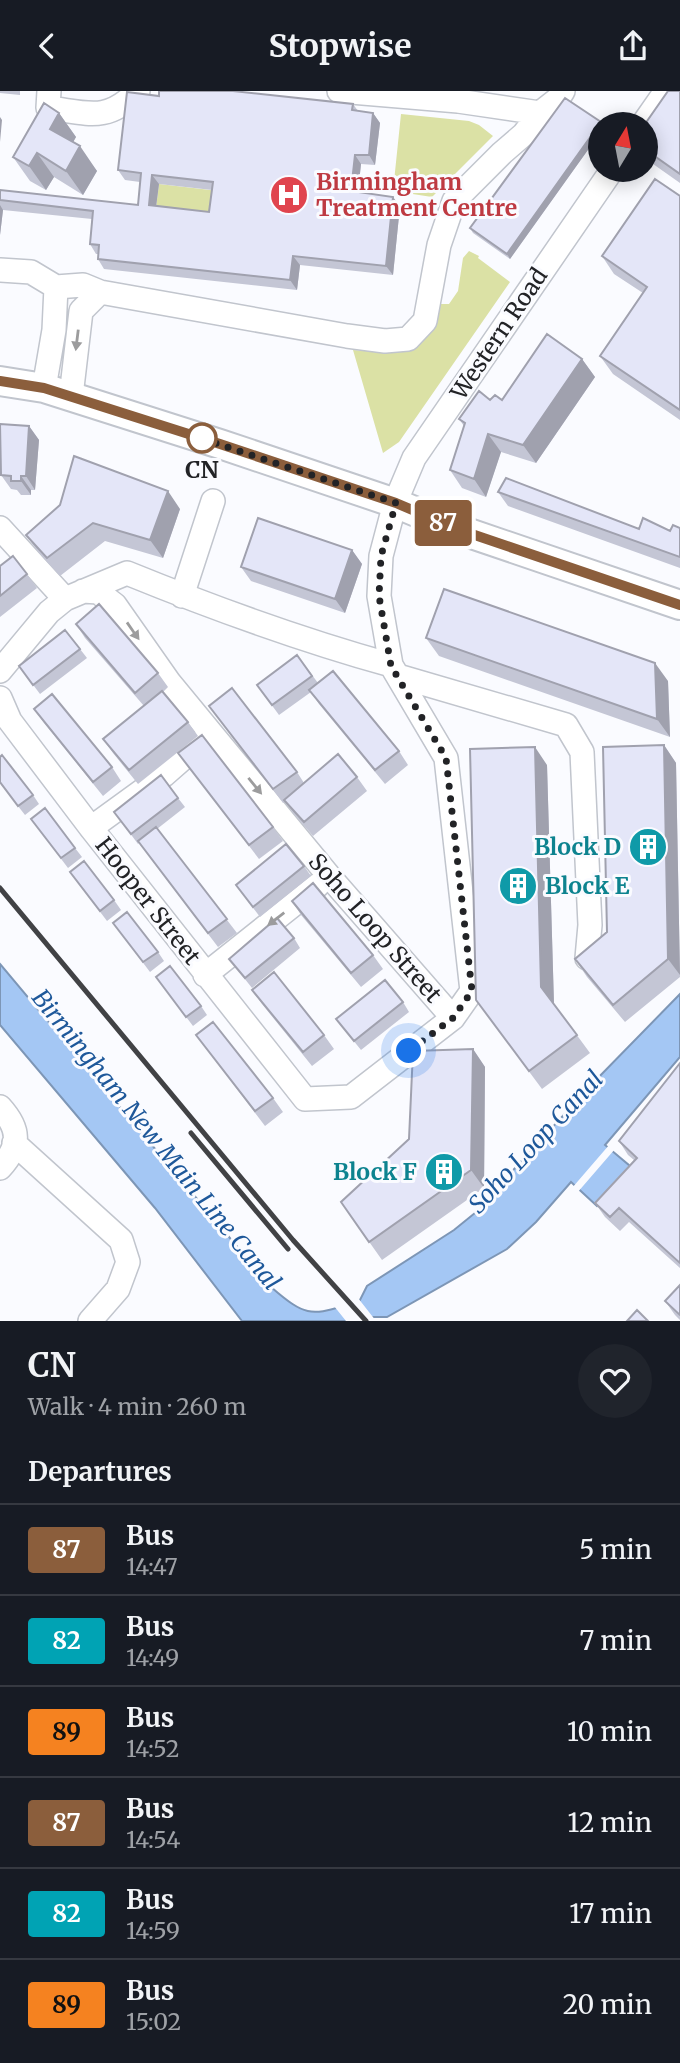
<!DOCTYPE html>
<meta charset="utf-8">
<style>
body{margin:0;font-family:Merriweather,serif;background:#20242c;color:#f1f3f6;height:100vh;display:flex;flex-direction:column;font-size:26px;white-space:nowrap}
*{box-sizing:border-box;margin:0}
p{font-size:23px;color:#9ea1a6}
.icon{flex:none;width:38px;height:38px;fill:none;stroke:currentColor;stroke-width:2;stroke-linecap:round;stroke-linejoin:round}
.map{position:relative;height:1230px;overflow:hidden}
.side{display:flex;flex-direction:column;background:#171b24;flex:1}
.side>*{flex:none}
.badge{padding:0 14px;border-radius:5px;font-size:24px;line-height:46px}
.needle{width:46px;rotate:10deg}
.tools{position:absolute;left:588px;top:21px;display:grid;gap:14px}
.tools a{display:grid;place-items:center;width:70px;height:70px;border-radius:50%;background:#171b24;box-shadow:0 4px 18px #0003;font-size:35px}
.you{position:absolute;width:35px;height:35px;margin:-18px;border:5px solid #fff;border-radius:50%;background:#1a73e8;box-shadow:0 0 0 10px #1a73e833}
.map>.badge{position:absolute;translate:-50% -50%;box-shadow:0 0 0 4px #fff}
h2{padding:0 28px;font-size:26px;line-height:63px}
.round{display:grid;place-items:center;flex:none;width:74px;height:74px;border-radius:37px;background:#20242c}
.overview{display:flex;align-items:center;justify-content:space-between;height:119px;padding:0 28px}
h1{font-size:33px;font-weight:700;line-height:52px}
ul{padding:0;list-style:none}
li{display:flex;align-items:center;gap:21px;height:91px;padding:0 28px;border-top:2px solid #363941}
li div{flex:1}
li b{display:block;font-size:26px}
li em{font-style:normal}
li .badge{min-width:77px;font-weight:700;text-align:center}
header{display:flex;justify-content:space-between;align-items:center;height:91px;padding:0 28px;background:#171b24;font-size:32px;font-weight:700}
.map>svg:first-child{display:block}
.green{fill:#dbe1a5}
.water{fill:#a4c7f4;stroke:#7d96b6;stroke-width:2}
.pier{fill:#fafbff}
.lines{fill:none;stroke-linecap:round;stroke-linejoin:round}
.minor-casing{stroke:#c1c5cd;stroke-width:26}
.major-casing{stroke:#c1c5cd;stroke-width:32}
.minor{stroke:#fff;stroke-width:23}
.major{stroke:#fff;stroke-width:28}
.rail{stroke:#414245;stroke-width:5}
.wall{fill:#c4c6d5;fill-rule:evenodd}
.shaded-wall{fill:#a0a1ae}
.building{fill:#e4e6f8;stroke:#a0a1ae;stroke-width:2;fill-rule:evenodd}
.oneway{fill:#9c9c9d}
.line-casing{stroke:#fff;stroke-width:16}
.line{stroke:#8b5e3c;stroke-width:10}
.walk{stroke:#222326;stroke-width:7;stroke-dasharray:0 12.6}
.stop-dot{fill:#fff;stroke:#8b5e3c;stroke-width:3.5}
.labels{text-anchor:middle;stroke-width:6;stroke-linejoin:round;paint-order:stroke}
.health-label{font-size:23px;font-weight:bold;fill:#be3a42;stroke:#fafbff;text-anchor:start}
.street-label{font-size:23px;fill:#222326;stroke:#fafbff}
.stop-label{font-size:23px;font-weight:bold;fill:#222326;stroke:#fafbff}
.culture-label{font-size:23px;font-weight:bold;fill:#0d838f;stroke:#fafbff;text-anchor:end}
.water-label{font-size:24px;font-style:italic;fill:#1e589a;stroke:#fafbff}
</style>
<header><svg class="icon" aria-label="back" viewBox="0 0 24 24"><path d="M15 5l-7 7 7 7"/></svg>Stopwise<svg class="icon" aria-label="share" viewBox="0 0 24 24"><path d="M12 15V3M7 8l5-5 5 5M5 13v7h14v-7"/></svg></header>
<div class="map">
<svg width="680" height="1230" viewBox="0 0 680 1230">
<rect width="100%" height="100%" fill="#fafbff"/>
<path class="green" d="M401,23L469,30L479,34L493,45L432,106L393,100Z
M159,93L219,100L216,131L155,124Z
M469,160L479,165L478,167L510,191L399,351L383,362L353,259L392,262L408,257L436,213H449L458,200L463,167Z"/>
<path class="water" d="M0,873L271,1196C310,1230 312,1223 359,1211L367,1195L454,1139L491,1109L493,1101L593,992L680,903V966L605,1054L630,1075L597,1115L571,1091L536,1131L507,1158L387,1226H373L367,1230H242L155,1117L0,934Z"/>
<path class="pier" d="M616,1046L610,1054L615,1058L577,1102L572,1097Z
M358,1207L376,1230H346L334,1215Z"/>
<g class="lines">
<defs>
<path id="minor" d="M49,0L48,17C89,22 106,32 138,0
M339,0L458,10L540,22L558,8L563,0
M643,33L666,0
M0,179L31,181L56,196L83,194L100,201L347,245L385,250L408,248L425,230L439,154L454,110L502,62L524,43L540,22
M44,297L54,239L56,196
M71,305L81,220L100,201
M0,437L65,508
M83,500L98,501L115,514L169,591L211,642L329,785L453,927
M182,505L213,410
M0,580L49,521L65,508L127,482C213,517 301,549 391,574
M398,585L566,634L582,661L590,834L587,867
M0,607L10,630L91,737L305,1008L351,1006L453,927L472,900L446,667L391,574L379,505L381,465L395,412L414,367L612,79
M91,737L164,684L204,649
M205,884L318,794
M0,1016C20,1038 21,1054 0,1077
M14,1052L121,1149L128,1171L118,1198L90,1230"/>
<path id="major" d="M0,290L44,297L220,353L395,412L457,438L680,514"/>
</defs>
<use href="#minor" class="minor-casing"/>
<use href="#major" class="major-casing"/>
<use href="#minor" class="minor"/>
<use href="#major" class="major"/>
<path class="rail" d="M0,797L293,1149L366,1230
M191,1042L288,1158"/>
</g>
<path class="wall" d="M0,0H20V4L0,2Z
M680,0V92L646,68L645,33Z
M159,5L353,13L358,20L373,22L380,32L375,74L361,73L358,101L400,115L393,184L300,174L297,199L104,178L98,168V163H96L90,153L92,128L3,119L0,144V99L138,114L140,91L125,89L118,79ZM159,93L212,99L209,121L156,115Z
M59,22L76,46L73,51L97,80L83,104L54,86L46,99L30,90L13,66Z
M601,31L602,33H600V42L510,168L473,142L470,137Z
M680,105V329L613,283L600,265L643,202L614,183L602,165Z
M582,268L595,286L536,372L501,361L486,406L462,397L450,379L464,335L459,328L490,309H502Z
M0,333L29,335L39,349L35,399H31V404H21L17,399L11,398L1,384Z
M498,401L639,438L670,440L680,437V477L508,415Z
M60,414L180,418L163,467L105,450L60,485L39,462L26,444Z
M352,459L362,473L345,522L251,490L241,476Z
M0,475L27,483L37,497L0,526Z
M76,533L158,582L168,596L163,601L188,631L198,645L138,693L113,662L103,648L144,615L85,547Z
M426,547L668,590L670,646L439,565Z
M80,558L87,567L40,603L19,575Z
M297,564L318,592L399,660L408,674L385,693L319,613L311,601L279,624L257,594Z
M209,615L297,681L304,692L357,686L367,700L313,745L294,723L285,711L283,712Z
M34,618L112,676L121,690L103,705L44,632Z
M664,654L676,672L680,886L625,931L587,886L575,868L607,841Z
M178,662L273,736L283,750L259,768Z
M547,674L554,913L590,962L542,998L476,909Z
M0,692L33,704L39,713L25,724Z
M178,707L185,716L157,738L237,842L218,856L139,752L138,753L121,730Z
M31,728L75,757L82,766L68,777Z
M304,775L311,785L260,826L236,794Z
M70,781L114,809L121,819L107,830Z
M292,810L373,864L383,878L361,896L301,824Z
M113,832L158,861L164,870L150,881Z
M294,847L300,857L252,897L229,868Z
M156,886L201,915L207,924L193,935Z
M252,899L324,944L334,958L312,975L262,913Z
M403,911L409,921L361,959L336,928Z
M196,944L273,1007L283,1021L265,1035Z
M473,958L485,976L484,1097L382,1169L341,1111L409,1048Z
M680,972V1177L629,1131L620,1140L605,1126L595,1112L634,1069L628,1064L619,1050Z
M680,1194V1229L675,1224L665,1210Z"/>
<path class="shaded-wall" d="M59,22L76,46L67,62L50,38Z
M373,22L380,32L375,74L369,64Z
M0,26L2,29L0,51Z
M601,31L602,33H600V42L510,168L507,163Z
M80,55L97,80L83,104L66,80Z
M37,62L54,86L46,99L29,75Z
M355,64L361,73L357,110L351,100Z
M152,84L159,93L155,124L149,114Z
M393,106L400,115L393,184L386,175Z
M0,114L3,119L0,144Z
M293,165L300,174L297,199L290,189Z
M582,268L595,286L536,372L523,354Z
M29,335L39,349L35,399L26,385Z
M488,343L501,361L486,406L474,388Z
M21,385L31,399V404L21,390Z
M168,400L180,418L163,467L150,449Z
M352,459L362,473L345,522L335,508Z
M655,572L668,590L670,646L657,628Z
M664,654L676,672L680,884L668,868Z
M535,656L547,674L554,914L541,896Z
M473,958L485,976L484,1097L471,1079Z"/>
<path class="building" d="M159,0H233L353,13L352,19L373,22L369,64H355L351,100L393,106L386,175L293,165L290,189L98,168L99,154L90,153L93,120L0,109V99L138,114L141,82L118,79L127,1L159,5ZM152,84L213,91L209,121L149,114Z
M668,0H680V83L646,59L645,33Z
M565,7L601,31L507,163L470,137Z
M44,12L59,22L50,38L80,55L66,80L37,62L29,75L13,66Z
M655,88L680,105V319L600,265L647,196L602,165Z
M547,243L582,268L523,354L488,343L474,388L450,379L465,332L459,328L479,300L490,309L495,304L502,309Z
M0,333L29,335L26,385H21V390H11V385L1,384Z
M74,365L168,400L150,449L93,432L47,467L26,444L60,414Z
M506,387L639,438L643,427L670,440L673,434L680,437V466L498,401Z
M258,427L352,459L335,508L241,476Z
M13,465L27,483L0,505V475Z
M444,498L655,572L657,628L426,547Z
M99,513L158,582L135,602L76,533Z
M65,539L80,558L33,594L19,575Z
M297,564L312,585L272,614L257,594Z
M333,580L399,660L375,679L309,599Z
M232,597L297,681L273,698L209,615Z
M162,600L188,631L129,679L103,648Z
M52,603L112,676L93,691L34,618Z
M202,644L273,736L249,754L178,662Z
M664,654L668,868L613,914L575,868L607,841L603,656Z
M535,656L541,896L577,944L529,980L476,909L470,658Z
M338,663L357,686L304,731L284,709Z
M2,664L33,704L18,715L0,691V666Z
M161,684L178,707L131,743L114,721Z
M45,717L75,757L61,767L31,728Z
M156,736L227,828L208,842L138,750Z
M286,753L304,775L253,816L236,794Z
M84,770L114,809L100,820L70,781Z
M313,792L373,864L351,882L292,810Z
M127,821L158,861L143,871L113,832Z
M277,827L294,847L245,887L229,868Z
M170,875L201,915L186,926L156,886Z
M274,881L324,944L303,961L252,899Z
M385,889L403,911L354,950L336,928Z
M213,931L273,1007L255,1020L196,944Z
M473,958L471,1079L369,1151L341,1111L409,1048L413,960Z
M680,972V1172L619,1117L610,1126L595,1112L637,1067L619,1050Z
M680,1194V1224L665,1210Z
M637,1219L648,1230H627Z"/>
<defs><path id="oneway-solid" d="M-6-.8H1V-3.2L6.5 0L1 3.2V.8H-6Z" transform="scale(1.75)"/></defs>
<g class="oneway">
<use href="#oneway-solid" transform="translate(77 249) rotate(97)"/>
<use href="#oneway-solid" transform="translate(133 540) rotate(55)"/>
<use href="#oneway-solid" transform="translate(255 695) rotate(51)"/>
<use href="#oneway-solid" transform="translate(276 828) rotate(142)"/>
</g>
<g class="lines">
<defs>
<path id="line" d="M0,290L44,297L220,353L396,412L457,438L680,514"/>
</defs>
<use href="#line" class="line-casing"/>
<use href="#line" class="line"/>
<path class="walk" d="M202,347L197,346L396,412L381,465L379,505L391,575L446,667L472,900L453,927L409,960"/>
</g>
<defs>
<symbol id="hospital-disc" viewBox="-11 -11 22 22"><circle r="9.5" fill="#e0444e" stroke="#fafbff"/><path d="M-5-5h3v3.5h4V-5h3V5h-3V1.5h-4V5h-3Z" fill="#fff"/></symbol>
<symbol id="building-disc" viewBox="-11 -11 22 22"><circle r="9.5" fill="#0f9aa8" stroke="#fafbff"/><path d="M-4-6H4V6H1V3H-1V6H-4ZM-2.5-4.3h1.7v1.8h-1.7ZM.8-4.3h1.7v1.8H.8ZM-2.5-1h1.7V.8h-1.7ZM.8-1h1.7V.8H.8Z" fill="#fff"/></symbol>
</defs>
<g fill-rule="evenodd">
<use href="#hospital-disc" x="267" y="82" width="44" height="44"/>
<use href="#building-disc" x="626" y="734" width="44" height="44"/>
<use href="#building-disc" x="496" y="773" width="44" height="44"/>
<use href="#building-disc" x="422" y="1059" width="44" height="44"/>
</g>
<circle class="stop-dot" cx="202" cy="347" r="14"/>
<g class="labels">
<g class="health-label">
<text x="316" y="99">Birmingham<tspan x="316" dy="26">Treatment Centre</tspan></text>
</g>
<g class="street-label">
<text transform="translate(499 243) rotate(-56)" y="8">Western Road</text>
<text transform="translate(148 810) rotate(52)" y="8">Hooper Street</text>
<text transform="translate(375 837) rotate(49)" y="8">Soho Loop Street</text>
</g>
<g class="stop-label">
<text x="202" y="387">CN</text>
</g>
<g class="culture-label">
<text x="621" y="764">Block D</text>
<text x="545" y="803" text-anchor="start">Block E</text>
<text x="417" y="1089">Block F</text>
</g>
<g class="water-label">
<text transform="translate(156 1049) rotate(51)" y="8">Birmingham New Main Line Canal</text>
<text transform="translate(536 1051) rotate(-47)" y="8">Soho Loop Canal</text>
</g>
</g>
</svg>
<div class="tools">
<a><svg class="needle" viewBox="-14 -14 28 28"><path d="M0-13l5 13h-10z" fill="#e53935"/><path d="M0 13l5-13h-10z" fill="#9ea1a6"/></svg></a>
</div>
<div class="you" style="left:409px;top:960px"></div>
<b class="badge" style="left:443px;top:432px;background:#8b5e3c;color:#fff">87</b>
</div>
<section class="side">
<div class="overview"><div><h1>CN</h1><p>Walk · 4 min · 260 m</p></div><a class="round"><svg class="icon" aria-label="heart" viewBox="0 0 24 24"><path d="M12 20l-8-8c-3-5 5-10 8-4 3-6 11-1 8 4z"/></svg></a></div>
<h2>Departures</h2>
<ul>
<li><span class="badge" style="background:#8b5e3c;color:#fff">87</span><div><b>Bus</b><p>14:47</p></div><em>5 min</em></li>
<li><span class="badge" style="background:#00a3b4;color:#fff">82</span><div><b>Bus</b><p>14:49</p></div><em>7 min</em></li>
<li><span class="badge" style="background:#f58220;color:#111">89</span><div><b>Bus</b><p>14:52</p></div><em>10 min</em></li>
<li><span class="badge" style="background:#8b5e3c;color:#fff">87</span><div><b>Bus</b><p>14:54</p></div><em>12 min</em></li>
<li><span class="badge" style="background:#00a3b4;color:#fff">82</span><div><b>Bus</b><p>14:59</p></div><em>17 min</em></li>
<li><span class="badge" style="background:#f58220;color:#111">89</span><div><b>Bus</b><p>15:02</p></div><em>20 min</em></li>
</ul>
</section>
